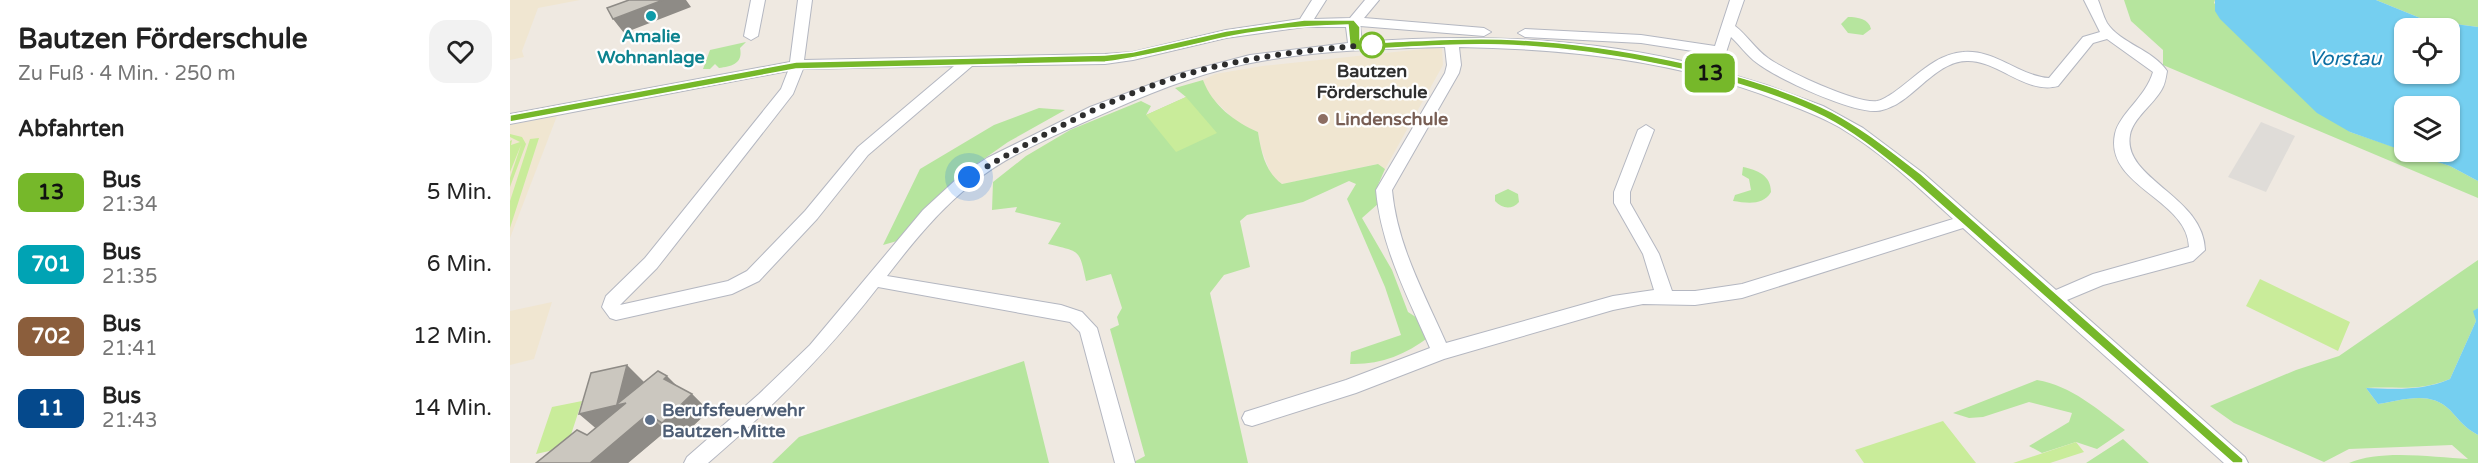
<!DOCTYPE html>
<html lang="de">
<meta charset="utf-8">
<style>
body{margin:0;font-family:"Varela Round",sans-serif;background:#f2f2f2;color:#222;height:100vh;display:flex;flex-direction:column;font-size:22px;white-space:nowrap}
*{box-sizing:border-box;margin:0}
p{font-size:20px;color:#767676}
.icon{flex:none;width:33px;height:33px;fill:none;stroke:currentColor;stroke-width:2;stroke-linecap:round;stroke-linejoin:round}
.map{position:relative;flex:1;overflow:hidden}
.sheet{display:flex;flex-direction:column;background:#fff;width:510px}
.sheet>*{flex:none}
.badge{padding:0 12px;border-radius:9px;font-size:21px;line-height:39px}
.controls{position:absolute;left:1884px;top:18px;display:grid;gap:12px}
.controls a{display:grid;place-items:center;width:66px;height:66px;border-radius:12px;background:#fff;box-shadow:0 2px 4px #0004;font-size:30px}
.you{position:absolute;width:30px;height:30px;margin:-15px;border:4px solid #fff;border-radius:50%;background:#1a73e8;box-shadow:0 0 0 9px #1a73e833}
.map>.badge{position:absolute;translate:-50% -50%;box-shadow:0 0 0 3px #fff}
h2{padding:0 18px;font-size:22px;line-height:54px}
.round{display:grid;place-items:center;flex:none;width:63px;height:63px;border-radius:18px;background:#f2f2f2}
.head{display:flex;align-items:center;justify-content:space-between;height:102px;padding:0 18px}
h1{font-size:28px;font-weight:800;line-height:45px}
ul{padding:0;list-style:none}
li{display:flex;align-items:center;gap:18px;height:72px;padding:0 18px}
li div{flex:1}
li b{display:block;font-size:22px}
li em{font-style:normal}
li .badge{min-width:66px;font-weight:700;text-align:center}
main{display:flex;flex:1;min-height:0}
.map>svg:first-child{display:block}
.education{fill:#f0e6d1}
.green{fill:#b6e59e}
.pitch{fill:#c9ec9a}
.plaza{fill:#dfdcd8}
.water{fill:#75cff0;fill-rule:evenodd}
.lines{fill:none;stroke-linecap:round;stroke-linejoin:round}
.minor-casing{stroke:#b4b7c1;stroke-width:2}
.minor{fill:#fff;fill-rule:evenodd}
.wall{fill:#afaba4}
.shaded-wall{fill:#8e8b86}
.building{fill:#cbc7bf;stroke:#8e8b86;stroke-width:1.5}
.line{fill:#76b82a;stroke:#fff;stroke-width:1.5}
.walk{stroke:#2e2e2e;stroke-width:6;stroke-dasharray:0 10.8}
.culture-dot{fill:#0f9aa8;stroke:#fff;stroke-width:2}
.stop-dot{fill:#fff;stroke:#76b82a;stroke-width:3}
.education-dot{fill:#8d6e63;stroke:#fff;stroke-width:2}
.service-dot{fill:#5c6f8a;stroke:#fff;stroke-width:2}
.labels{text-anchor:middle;stroke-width:4.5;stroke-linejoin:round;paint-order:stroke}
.culture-label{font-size:18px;font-weight:bold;fill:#0d838f;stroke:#fff}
.stop-label{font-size:18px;font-weight:bold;fill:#2e2e2e;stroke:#fff}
.education-label{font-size:18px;font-weight:bold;fill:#785e54;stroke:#fff;text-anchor:start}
.service-label{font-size:18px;font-weight:bold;fill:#4e5e75;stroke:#fff;text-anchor:start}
.water-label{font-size:20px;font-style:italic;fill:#0d6fa3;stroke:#fff}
</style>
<main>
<section class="sheet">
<div class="head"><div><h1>Bautzen Förderschule</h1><p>Zu Fuß · 4 Min. · 250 m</p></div><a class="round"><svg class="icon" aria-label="heart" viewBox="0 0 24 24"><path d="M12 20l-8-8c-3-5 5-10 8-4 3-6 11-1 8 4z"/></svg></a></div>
<h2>Abfahrten</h2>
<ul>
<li><span class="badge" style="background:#76b82a;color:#111">13</span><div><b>Bus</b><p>21:34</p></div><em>5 Min.</em></li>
<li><span class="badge" style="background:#00a3b4;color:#fff">701</span><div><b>Bus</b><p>21:35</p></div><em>6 Min.</em></li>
<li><span class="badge" style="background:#8b5e3c;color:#fff">702</span><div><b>Bus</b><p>21:41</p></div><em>12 Min.</em></li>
<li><span class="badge" style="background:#05498c;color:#fff">11</span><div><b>Bus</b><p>21:43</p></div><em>14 Min.</em></li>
</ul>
</section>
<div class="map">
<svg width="1968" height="463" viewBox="0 0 1968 463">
<rect width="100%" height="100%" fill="#efe9e1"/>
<path class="education" d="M0,0H70L28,8L12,51L14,57L0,60Z
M932,47L933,65L875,169L867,164L772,184L762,177L751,148L748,132L729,124L698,94L693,80L705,74L752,66Z
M47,116L0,238V125Z
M42,302L24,359L0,365V311Z"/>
<path class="green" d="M1614,0H1705L1704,3L1840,132L1940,166L1968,181V198L1653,65V50L1621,21Z
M1866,0H1968V27L1915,20Z
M1338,17C1348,17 1359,19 1361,29L1353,35L1338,33L1331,24Z
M236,42L230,48C233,63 223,66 209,68L205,64L200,69H193L200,50Z
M693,80C702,105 725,122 748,132C751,151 755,172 772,184L868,164L875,169L868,185L869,203L852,218L882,270L898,312L915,323L919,337C895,355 870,365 840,364L841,352L891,335L875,287L837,199L846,184L839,181L793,202L737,215L730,221L740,267L714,275L700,293L738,463H622L635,456L600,329L609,325L607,317L612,308L601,274L576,281C569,248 570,252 538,244L551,223L505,212L507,207L482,210L483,182L516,156L560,130L631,101L641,106L636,115L676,97L665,88Z
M529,108L555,110L498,142L451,175L420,203L387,241L373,245L410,169L484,125Z
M1233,167C1247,170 1261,175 1261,192C1253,206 1237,203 1223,201L1225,195L1241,190L1239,179L1232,175Z
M998,189L1008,194L1009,202C1002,210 992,209 985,201V195Z
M1968,260V308L1964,311L1966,321L1940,379C1909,392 1888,386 1856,388L1868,404C1893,400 1920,390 1940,410C1950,421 1955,428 1968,435V463H1839C1870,449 1924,457 1958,459L1942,445L1839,449L1814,462L1724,423L1700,406L1786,370L1829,356Z
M514,361L539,463H262L289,437Z
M1527,380C1562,386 1587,409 1615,430L1587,449L1566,442L1532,453L1519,446L1559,422L1562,413L1519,402L1473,417L1459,418L1443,413Z
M1613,439L1639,463H1576Z"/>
<path class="pitch" d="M676,97L707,133L666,152L636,115Z
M0,134L12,137L16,144L0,187V178L11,145L0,172V141L2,140L1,145L10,142L0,137Z
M29,138L0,228V201L20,139Z
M1750,279L1840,322L1828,351L1736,306Z
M72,401L57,447L26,454L42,407Z
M1433,421L1466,463H1354L1345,450Z
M1566,442L1574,452L1540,463H1503Z"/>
<path class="plaza" d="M1751,122L1785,136L1756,192L1718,177Z"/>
<path class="water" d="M1705,0H1866L1915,20L1968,27V181L1940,166L1896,152H1940V106H1894V151L1840,132L1807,113L1710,19L1705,11ZM1894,28H1940V74H1894Z
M1968,308V435C1955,428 1950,421 1940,410C1920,390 1893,400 1868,404L1856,388C1886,389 1912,391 1940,379L1966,321L1963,311Z"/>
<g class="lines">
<defs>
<path id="minor" d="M241,0H255L248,36L241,40L234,36Z
M288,0H302L294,60L595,54L623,52L716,30L790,19L802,0H816L804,19L840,18L855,0H869L854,18L974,28L981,32L974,36L850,26L852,42C966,33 1085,38 1197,67L1202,54L1131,43L1015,37L1008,33L1015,29L1131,35L1205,46L1220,0H1234L1225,26C1237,35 1245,49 1258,58C1276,71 1346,104 1367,101C1373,100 1378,96 1383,93C1405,78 1425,54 1453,52C1485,49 1509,76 1539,78L1573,37L1590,32L1574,0H1588C1591,7 1593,16 1597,23C1611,44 1642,49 1657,71C1656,77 1655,84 1652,89C1644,104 1623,118 1620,135C1612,179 1694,196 1695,250L1683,261L1593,285L1557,300L1735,457L1738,463H1714L1453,228L1232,298L1185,305L1133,304L1103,310L934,359L846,393L742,426L735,424L732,418L735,412L836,380L920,348C898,297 871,247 866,190L935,73L937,65L935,47C862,49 785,51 714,69C664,82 617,103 570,124C533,141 495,157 463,183C430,209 403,242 377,276L551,305L572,312L587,328L625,463H605L570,332L560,322L368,287C317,353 261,409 198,463H174L177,457L249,394L300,345L413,210L451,175L477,158L580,107L671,73L740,55L838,43L836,27H794L716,38L623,60L595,64L462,66L358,155L307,219L249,281L222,294L106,320L100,318L92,307L96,296L135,258L271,89L278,71L0,124V114L280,62ZM1221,37C1230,45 1237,56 1247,63C1268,79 1340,112 1366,111C1373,111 1381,107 1387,104C1409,91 1430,61 1457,61C1488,60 1516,95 1548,86L1583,43L1597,39L1643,72C1636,97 1609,114 1605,134C1594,186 1678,199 1679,247L1583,274L1546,290L1413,173L1353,128L1313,106L1256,85L1210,71ZM949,47C1057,49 1165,60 1267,100C1288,108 1310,116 1329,127C1371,152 1407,186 1443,219L1232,284L1185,291H1162L1149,254L1120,203V192L1144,130L1136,125L1128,130L1104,192V203L1133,254L1144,290L1103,296L936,343C914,293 887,245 882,190L949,73L951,65ZM444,66L348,147L295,211L237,271L218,281L110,305L147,268L283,94L293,69Z"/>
</defs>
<use href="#minor" class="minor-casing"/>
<use href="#minor" class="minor"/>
</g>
<path class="wall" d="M134,382L167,386L182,394L199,411L169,439L156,431L118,463L77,435Z"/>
<path class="shaded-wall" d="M153,0H176L181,7L114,33L103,19Z
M117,365L135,383L138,414L156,431L118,463H80L89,431L69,414L107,404Z
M157,376L174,393L154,379Z
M182,394L199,411L169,439L152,423Z"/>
<path class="building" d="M119,0H153L103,19L97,8Z
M117,365L107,404L148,371L157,376L154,379L182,394L152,423L138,414L80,463H26L67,430L77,435L116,403L69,414L81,373Z"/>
<path class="line" d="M794,20H844L850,27V43C897,42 944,37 991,39C1089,42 1234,68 1322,112C1354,129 1382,152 1411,174L1733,459V463H1723L1403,180C1374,157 1347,134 1314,117C1227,74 1088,48 991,45C943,43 893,48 845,50L840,46L838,25C796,26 754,29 713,38C674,47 635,57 595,62L286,69L0,122V115L286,62L595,55L623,52L716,31Z"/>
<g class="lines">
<path class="walk" d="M459,177C537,131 628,82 717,64C765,54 814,48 862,45"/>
</g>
<circle class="culture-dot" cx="141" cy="16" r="6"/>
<circle class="stop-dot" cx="862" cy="45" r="12"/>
<circle class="education-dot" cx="813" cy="119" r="6"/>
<circle class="service-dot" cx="140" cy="420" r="6"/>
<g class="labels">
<g class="culture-label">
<text x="141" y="42">Amalie<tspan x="141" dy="21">Wohnanlage</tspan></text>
</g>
<g class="stop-label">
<text x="862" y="77">Bautzen<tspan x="862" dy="21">Förderschule</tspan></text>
</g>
<g class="education-label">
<text x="825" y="125">Lindenschule</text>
</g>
<g class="service-label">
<text x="152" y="416">Berufsfeuerwehr<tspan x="152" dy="21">Bautzen-Mitte</tspan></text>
</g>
<g class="water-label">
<text x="1835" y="65">Vorstau</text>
</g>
</g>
</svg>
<div class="controls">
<a><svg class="icon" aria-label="locate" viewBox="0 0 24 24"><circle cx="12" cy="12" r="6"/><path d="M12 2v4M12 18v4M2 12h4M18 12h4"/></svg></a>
<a><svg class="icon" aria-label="layers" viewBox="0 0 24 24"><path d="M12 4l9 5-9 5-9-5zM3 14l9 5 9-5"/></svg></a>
</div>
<div class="you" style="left:459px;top:177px"></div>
<b class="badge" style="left:1200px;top:73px;background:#76b82a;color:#111">13</b>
</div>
</main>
